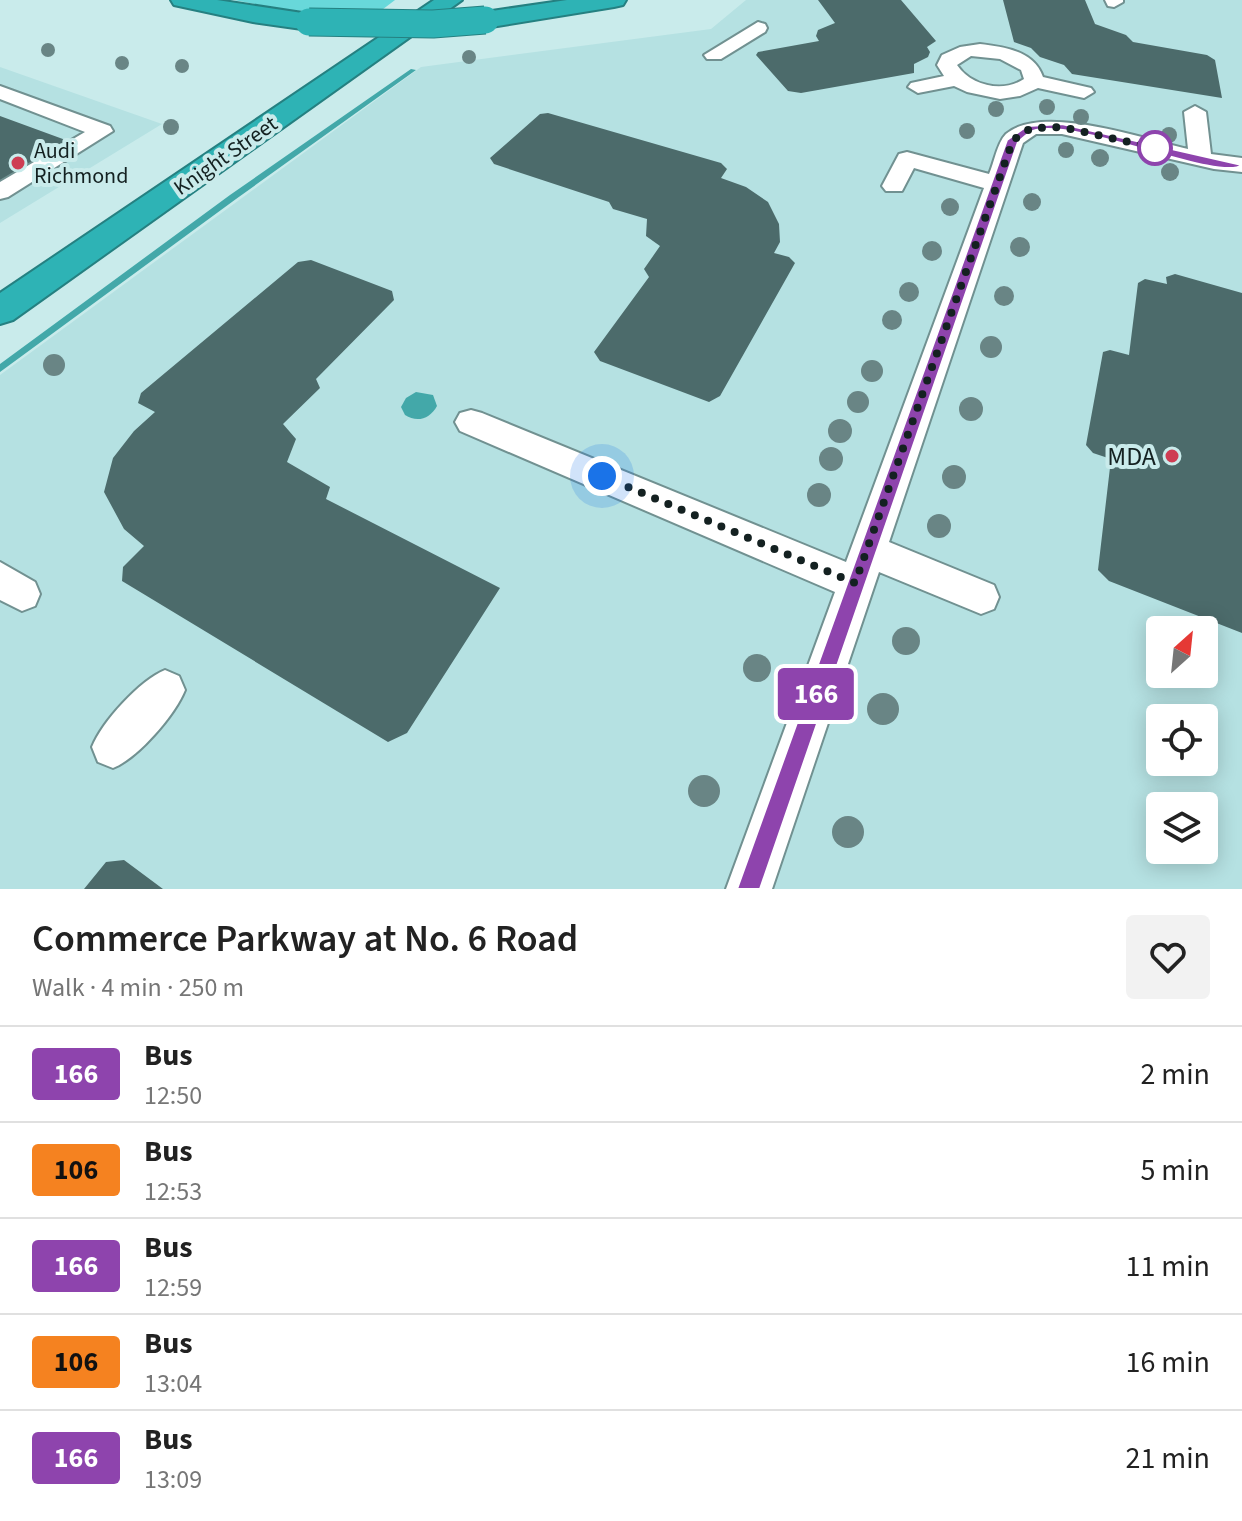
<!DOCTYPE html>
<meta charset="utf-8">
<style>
body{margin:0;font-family:"Source Sans 3",sans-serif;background:#f2f2f2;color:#222;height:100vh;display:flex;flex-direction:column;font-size:30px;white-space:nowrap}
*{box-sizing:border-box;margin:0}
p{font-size:26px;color:#767676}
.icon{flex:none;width:44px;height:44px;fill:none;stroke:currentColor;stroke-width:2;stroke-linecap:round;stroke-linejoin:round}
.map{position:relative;height:889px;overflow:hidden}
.side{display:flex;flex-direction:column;background:#fff;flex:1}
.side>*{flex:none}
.badge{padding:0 16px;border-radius:6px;font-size:28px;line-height:52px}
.needle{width:52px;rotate:27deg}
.tools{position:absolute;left:1146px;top:616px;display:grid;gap:16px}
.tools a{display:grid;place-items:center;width:72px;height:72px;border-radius:8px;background:#fff;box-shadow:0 4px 20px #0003;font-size:40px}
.you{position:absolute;width:40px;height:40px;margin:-20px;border:6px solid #fff;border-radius:50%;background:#1a73e8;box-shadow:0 0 0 12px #1a73e833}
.map>.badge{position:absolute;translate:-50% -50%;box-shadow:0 0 0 4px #fff}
.round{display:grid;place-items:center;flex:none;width:84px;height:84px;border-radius:8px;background:#f2f2f2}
.headline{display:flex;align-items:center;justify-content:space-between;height:136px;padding:0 32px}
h1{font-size:38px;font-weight:600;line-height:60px}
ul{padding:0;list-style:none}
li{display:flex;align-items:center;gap:24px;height:96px;padding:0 32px;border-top:2px solid #e0e0e0}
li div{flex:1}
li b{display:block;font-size:30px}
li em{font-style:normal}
li .badge{min-width:88px;font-weight:700;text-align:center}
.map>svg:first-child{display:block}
.built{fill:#b5e1e2;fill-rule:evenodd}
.green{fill:#68d8da}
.water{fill:#43a8a9}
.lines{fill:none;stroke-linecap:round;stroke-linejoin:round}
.stream{fill:#43a8a9;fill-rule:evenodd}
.building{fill:#4c6b6b}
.minor-casing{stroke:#719191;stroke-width:4}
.highway-casing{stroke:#258081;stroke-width:4}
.minor{fill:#fff;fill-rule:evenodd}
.highway{fill:#2eb3b5;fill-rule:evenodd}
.highway-bridge-casing{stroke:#258081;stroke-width:29;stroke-linecap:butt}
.highway-bridge{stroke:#2eb3b5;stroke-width:27}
.tree{fill:#698585}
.line{fill:#8e44ad;stroke:#fff;stroke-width:2}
.walk{stroke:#142121;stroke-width:8;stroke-dasharray:0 14.4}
.stop-dot{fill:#fff;stroke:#8e44ad;stroke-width:4}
.poi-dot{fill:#ce3d53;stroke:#c9ebeb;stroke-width:3}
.labels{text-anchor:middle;stroke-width:8;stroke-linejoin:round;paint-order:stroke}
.far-poi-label{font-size:22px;fill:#142121;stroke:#c9ebeb;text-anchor:start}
.far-street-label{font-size:22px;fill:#142121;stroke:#c9ebeb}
.poi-label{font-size:26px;fill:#142121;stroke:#c9ebeb;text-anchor:end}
</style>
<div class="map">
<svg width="1242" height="889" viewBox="0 0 1242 889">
<rect width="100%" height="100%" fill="#c9ebeb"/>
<path class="built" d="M746,0H1242V889H0V375L421,67L711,29ZM1160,630H1204V674H1160ZM1160,718H1204V762H1160ZM1160,806H1204V850H1160Z
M0,67L162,124L0,223Z"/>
<path class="green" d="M234,0H395L370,19L318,16Z"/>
<path class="water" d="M416,392L433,395L437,406C430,419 417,423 405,415L401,407L406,398Z"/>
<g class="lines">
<path class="stream" d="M411,69L416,70L236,199L0,372V364L230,195Z"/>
</g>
<path class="building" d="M818,0H901L936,41L927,47L930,52L928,57L914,64V73L801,93L788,91L756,55L758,52L819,41L816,36L818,30L835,23Z
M1003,0H1085L1095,24L1126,35L1133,42L1207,55L1215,60L1222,98L1072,74L1064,65L1040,57L1031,48L1014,42Z
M548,113L721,163L727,169L721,178L746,187L768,202L779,224L780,242L774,253L789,257L795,263L720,396L709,402L600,361L594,352L649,277L644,269L660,246L646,236L647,219L613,209L609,202L494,164L490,158L540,114Z
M0,116L71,142L0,184Z
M311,260L392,291L394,300L316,379L320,388L283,424L296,439L287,462L330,487L326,499L500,588L407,733L388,742L122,581L123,567L144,546L124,529L104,492L113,458L134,431L155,412L138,403L141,393L298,262Z
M1175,274L1242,293V633L1109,581L1098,570L1111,459L1093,453L1086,445L1103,352L1110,350L1129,355L1138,283L1145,279L1167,284L1166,277Z
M124,860L163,889H84L106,862Z"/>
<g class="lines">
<defs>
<path id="minor" d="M1105,0H1123V2L1114,7L1108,6Z
M758,22L765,24L767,28L765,32L721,59H707L704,55Z
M980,44C1005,47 1034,51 1043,77L1091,88L1094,92L1084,98L1038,88L1020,96L1000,99L967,92L954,86L918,93L908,87L911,83L944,76L937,65L942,55L960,47ZM971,56L1000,59L1021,70L1024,79C1003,93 971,86 957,65Z
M0,86L110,126L113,131L8,197L0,199V182L85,132L0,99Z
M1195,106L1206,112L1211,154L1242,158V172L1214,169L1062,134H1036L1023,143L889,542L994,585L999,597L994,609L981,614L879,572L772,889H726L835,592L460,431L455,422L460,413L471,410L482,413L846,562L984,188L914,168L902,191H886L882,186L899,154L907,152L989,174C994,163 997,143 1006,134C1042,103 1144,139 1188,149L1184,112Z
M0,562L35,582L40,594L35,606L22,611L0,600Z
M165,670L179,676L185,690C175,715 138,758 113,768L98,762L92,747C102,722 140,680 165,670Z"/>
<path id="highway" d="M171,0H217L309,14L318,17L322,22L318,27L309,30L253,22L174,5Z
M434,0H462L13,320L0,324V293Z
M567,0H626L623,5L614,7L485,28L476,25L472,20L476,15L485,12Z"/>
</defs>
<use href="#minor" class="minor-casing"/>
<use href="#highway" class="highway-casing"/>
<use href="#minor" class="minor"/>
<use href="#highway" class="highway"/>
<defs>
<path id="highway-bridge" d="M309,22L433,24L485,20"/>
</defs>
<use href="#highway-bridge" class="highway-bridge-casing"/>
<use href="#highway-bridge" class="highway-bridge"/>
</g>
<g class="tree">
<circle cx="48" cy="50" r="7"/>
<circle cx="469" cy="57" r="7"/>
<circle cx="122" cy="63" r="7"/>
<circle cx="182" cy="66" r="7"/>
<circle cx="1047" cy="107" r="8"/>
<circle cx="996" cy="109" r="8"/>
<circle cx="1081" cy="117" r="8"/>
<circle cx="171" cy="127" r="8"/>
<circle cx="967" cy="131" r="8"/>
<circle cx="1169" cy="135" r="8"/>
<circle cx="1066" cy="150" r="8"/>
<circle cx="1100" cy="158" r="9"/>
<circle cx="1170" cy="172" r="9"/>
<circle cx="1032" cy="202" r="9"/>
<circle cx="950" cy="207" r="9"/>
<circle cx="1020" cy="247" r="10"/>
<circle cx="932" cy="251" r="10"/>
<circle cx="909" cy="292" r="10"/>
<circle cx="1004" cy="296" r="10"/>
<circle cx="892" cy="320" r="10"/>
<circle cx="991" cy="347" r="11"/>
<circle cx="54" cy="365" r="11"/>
<circle cx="872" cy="371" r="11"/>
<circle cx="858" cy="402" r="11"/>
<circle cx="971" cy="409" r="12"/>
<circle cx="840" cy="431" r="12"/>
<circle cx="831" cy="459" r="12"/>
<circle cx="954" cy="477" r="12"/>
<circle cx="819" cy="495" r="12"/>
<circle cx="939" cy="526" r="12"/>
<circle cx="906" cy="641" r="14"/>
<circle cx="757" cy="668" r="14"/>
<circle cx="883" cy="709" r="16"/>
<circle cx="704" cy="791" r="16"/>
<circle cx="848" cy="832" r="16"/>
</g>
<path class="line" d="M1062,124L1242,165C1220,183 1075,117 1033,131C1028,133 1022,139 1018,142L760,889H737L1007,140L1027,126Z"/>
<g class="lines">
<path class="walk" d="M602,476L855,583L1013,140L1031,128L1062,127L1155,148"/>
</g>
<circle class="stop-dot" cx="1155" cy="148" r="16"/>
<g class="poi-dot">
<circle cx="18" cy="163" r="8"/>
<circle cx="1172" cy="456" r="8"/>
</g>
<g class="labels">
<g class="far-poi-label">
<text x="34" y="158">Audi<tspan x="34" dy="25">Richmond</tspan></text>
</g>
<g class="far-street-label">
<text transform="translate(225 155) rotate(-35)" y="8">Knight Street</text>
</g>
<g class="poi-label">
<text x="1156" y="465">MDA</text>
</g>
</g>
</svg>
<div class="tools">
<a><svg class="needle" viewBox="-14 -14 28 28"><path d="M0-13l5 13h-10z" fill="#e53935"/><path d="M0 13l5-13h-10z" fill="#767676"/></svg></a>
<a><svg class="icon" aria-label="locate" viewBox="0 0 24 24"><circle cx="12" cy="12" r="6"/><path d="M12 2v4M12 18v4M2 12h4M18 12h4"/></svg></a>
<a><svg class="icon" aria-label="layers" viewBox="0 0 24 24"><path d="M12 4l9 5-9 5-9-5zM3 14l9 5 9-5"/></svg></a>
</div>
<div class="you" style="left:602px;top:476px"></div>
<b class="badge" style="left:816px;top:694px;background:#8e44ad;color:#fff">166</b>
</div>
<section class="side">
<div class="headline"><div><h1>Commerce Parkway at No. 6 Road</h1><p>Walk · 4 min · 250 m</p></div><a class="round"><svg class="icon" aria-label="heart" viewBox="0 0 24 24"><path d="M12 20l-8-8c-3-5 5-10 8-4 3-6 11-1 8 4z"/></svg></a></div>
<ul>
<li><span class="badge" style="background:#8e44ad;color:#fff">166</span><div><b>Bus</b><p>12:50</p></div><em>2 min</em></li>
<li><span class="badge" style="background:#f58220;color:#111">106</span><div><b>Bus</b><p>12:53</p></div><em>5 min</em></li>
<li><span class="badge" style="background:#8e44ad;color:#fff">166</span><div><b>Bus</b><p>12:59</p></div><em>11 min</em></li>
<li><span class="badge" style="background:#f58220;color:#111">106</span><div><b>Bus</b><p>13:04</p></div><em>16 min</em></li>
<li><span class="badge" style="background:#8e44ad;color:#fff">166</span><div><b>Bus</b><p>13:09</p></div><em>21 min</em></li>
</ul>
</section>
